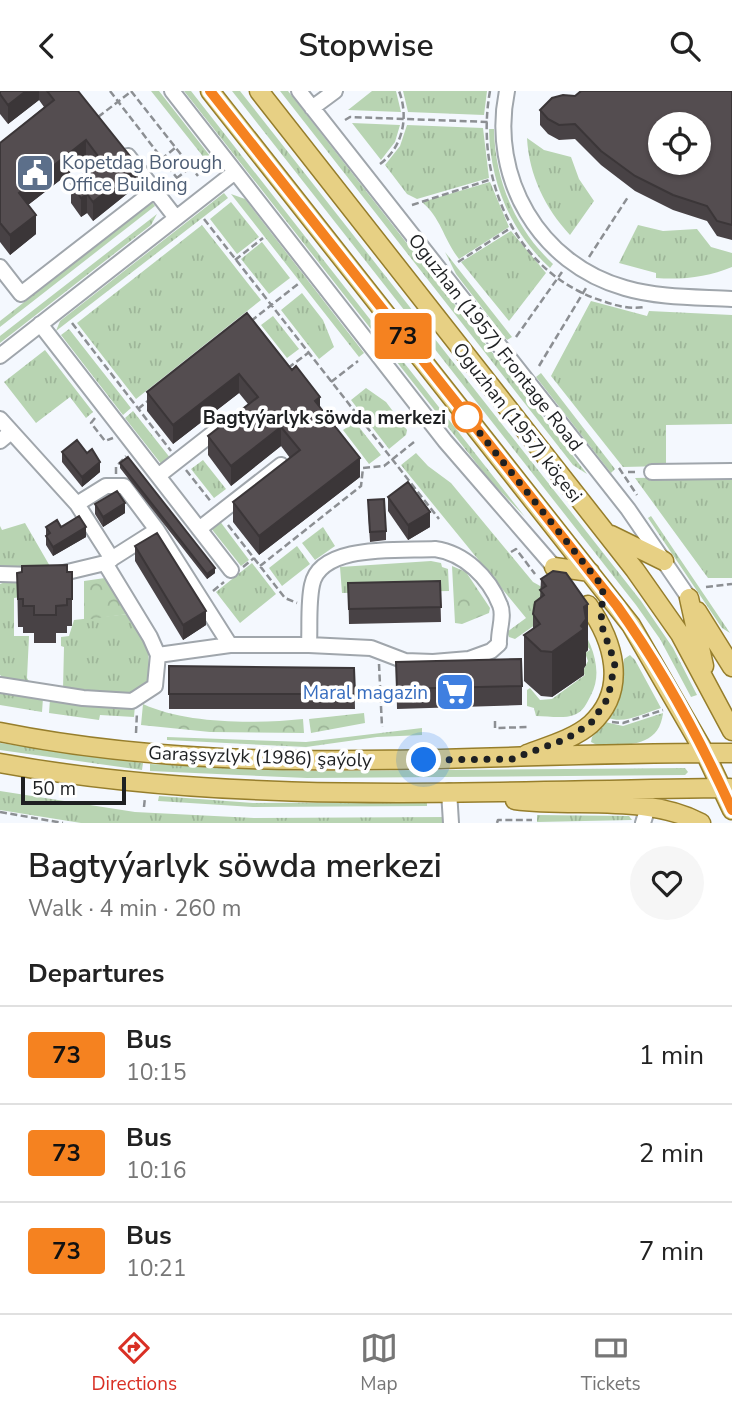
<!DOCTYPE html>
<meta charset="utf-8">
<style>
body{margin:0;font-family:"Nunito Sans",sans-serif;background:#f6f6f6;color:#222;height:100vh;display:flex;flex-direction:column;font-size:26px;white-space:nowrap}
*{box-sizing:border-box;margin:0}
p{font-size:23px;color:#767676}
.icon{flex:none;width:38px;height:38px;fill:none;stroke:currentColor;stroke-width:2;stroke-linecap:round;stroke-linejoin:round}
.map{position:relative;height:732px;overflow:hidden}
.side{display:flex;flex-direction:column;background:#fff;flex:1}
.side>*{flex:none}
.badge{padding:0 14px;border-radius:5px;font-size:24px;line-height:46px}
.fabs{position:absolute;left:648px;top:21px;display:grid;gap:14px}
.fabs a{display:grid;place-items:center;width:63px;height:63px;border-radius:50%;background:#fff;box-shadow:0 2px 5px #0004;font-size:35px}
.scale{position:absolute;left:21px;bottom:18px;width:105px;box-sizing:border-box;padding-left:7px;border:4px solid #1e2022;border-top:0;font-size:19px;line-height:24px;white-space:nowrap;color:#1e2022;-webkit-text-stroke:5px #fff;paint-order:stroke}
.you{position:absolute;width:35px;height:35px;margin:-18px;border:5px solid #fff;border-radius:50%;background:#1a73e8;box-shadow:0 0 0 10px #1a73e833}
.map>.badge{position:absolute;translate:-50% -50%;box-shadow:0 0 0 4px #fff}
h2{padding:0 28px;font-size:26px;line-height:63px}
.round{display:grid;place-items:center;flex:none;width:74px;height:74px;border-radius:37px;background:#f6f6f6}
.headline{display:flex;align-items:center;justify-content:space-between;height:119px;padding:0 28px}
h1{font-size:33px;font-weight:600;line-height:52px}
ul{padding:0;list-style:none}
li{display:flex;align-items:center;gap:21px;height:98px;padding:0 28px;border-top:2px solid #e0e0e0}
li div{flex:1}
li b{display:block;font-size:26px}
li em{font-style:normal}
li .badge{min-width:77px;font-weight:700;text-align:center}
header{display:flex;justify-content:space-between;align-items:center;height:91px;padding:0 28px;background:#fff;font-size:32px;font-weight:600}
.menu{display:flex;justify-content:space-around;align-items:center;height:98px;border-top:2px solid #e0e0e0;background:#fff;font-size:19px;color:#767676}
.menu a{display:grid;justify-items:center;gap:4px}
.menu .active{color:#d93025}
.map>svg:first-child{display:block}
.grass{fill:url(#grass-tufts)}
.forest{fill:url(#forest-crowns)}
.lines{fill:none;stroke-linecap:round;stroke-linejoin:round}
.minor-casing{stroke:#a0a6ac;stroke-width:18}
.major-casing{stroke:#967e2c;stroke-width:21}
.path{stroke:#8c8f93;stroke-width:2.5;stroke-dasharray:7 3.5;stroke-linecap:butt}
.minor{stroke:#fff;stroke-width:14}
.major{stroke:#e7d084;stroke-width:18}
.wall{fill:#484245}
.shaded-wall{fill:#3b3638}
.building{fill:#544d50;stroke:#3b3638;stroke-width:2;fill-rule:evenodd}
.line-casing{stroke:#fff;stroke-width:16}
.line{stroke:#f58220;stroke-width:10}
.walk{stroke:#1e2022;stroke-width:7;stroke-dasharray:0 12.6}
.stop-dot{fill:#fff;stroke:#f58220;stroke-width:3.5}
.labels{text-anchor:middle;stroke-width:7;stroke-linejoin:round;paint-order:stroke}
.service-label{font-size:19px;fill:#4e5e75;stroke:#fff;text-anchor:start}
.street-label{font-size:19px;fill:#1e2022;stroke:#fff}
.stop-label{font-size:19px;font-weight:bold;fill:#1e2022;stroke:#fff;text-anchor:end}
.shop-label{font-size:19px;fill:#366cbe;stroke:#fff;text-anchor:end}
</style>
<header><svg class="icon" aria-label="back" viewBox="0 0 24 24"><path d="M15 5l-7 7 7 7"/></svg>Stopwise<svg class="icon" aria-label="search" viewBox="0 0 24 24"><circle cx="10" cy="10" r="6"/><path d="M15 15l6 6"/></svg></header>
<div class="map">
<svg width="732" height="732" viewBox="0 0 732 732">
<defs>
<pattern id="grass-tufts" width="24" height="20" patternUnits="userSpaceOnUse" patternTransform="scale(1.75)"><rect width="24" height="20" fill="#b8d4b2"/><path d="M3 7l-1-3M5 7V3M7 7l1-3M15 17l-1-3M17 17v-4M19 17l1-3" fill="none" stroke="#9eb699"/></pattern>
<pattern id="forest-crowns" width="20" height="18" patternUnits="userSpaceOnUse" patternTransform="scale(1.75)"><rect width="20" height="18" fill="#b8d4b2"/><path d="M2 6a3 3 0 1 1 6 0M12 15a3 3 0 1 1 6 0" fill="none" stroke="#9eb699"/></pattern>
</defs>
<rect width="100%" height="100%" fill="#f4f8fe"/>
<path class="grass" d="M151,0H159L210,65L213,78Z
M184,0H191L525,426L488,387Z
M232,0H240L641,510L673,557L697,604L691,606L660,548L636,514Z
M280,0H288L587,383L573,374Z
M372,0H396L401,21L348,19Z
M403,0H487L484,24L408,21Z
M352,32L400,34L395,51L381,69Z
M407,34L483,37L489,87L417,108L407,103L385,74L400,55Z
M489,38H494C495,90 515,137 553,173L550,177C510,140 490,91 489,38Z
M527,47L544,59L571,66L579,88L594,110L570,144C545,117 529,84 527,47Z
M490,91L509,136L459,168C444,149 441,127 422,111Z
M224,102L228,107L56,240L60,230Z
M231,103L245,108L364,262L359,266Z
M152,111L155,115L0,236V230Z
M231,111L259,146L237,163L210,128Z
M157,123L151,134L0,252V245Z
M202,134L261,209L136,308L77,232Z
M638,134L663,140L697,138L711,156L732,162V176C708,186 683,189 656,187V182L619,172Z
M511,140L546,182L509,230L461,171Z
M262,151L290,187L269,203L241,168Z
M445,161L512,246L507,249L456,183Z
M302,202L323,229L334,256L319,268L281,219Z
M591,210L647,225L649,220L732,224V333L666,334V375L623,376L551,285Z
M273,225L299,258L287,267L261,234Z
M69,238L131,317L123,324L61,244Z
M45,259L93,321L86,327L70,306L36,332L4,291Z
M541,282L615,378L611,382L536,286Z
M366,297L386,311L407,339L406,344L389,358L351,309Z
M133,320L171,368L162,374L125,327Z
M355,331L381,364L369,373L343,339Z
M416,362L428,375L451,392L533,491C568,508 612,565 591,604C587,612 583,621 574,624C563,628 548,625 536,625L534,617L527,615V599L530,597L540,609L552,608L585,584L582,581L588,570L585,562L590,559L565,524H549L515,548L509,546L507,541L526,527L401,374Z
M203,369L226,398L214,407L191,378Z
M732,385V487H708L635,387Z
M651,425L730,542L722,537L648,427Z
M219,429L249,469L241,475L210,436Z
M25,432L51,477L0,478V435L2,439Z
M323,436L335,455L315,469L302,452Z
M297,455L310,473L282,495L269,477Z
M431,470L441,472L442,476L448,478L449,500L342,502L340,476Z
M252,472L276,503L240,532L216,501Z
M8,490H30L21,506L14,507V545H29L27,587L30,592L5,588L0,584V493Z
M128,523L148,557L150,590L132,603L63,598L64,556L61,555V546L69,545L74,529Z
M630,564L635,569L661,617C644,622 626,633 608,627L619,606L624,568Z
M0,600L43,607L42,621L0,614Z
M50,608L135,614L134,626L100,624L99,629L49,622Z
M663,622C659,658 624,654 597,654L591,651L592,646L605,631L623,635Z
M422,637V644L377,646L306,656L167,649V646L306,651Z
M0,652L143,672L142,679L0,659Z
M150,673L307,680L685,677L688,681L685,684L307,687L150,680Z
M0,700L135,721L254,727L447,726L448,732H81L0,719Z
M159,705L253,712L427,711V715L253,716L158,710Z
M537,724L629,725L632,729L537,731Z"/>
<path class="forest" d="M452,475L466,481L490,517L489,522L462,533L455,532Z
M105,487L128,523L84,529V490Z
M143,613C186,633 255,633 303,628L304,642L210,641L141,634Z
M364,622L365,632L311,642L309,628Z"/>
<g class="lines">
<defs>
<path id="minor" d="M172,0L445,350L561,484
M299,0L628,418L689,507
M507,0C489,86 539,173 625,197C659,207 697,206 732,208
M312,17L335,0
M128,65L176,127
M0,176L21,203L155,99
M40,233L231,479
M0,265L235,81
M0,328L77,413L106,395H124L157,439L105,472L150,546L158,564L230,554H309L371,557L405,570L433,571L469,568L491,560L499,553C498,540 505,525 500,514C489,486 464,462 435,458C401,460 320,452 312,494C308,513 310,535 309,554
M0,350L11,341
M652,381L732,380
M158,385L222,335
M77,413L112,468
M199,438L281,374
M157,439L230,554
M0,483L35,484
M55,484L105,472
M0,594L83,607L132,610L155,595L158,564
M449,700L451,732
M643,732L648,716"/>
<path id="major" d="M210,0L631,534L705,662L732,719
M259,0L635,479L680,543L732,640
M611,444L664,470
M554,476L590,481
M689,507L704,575
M697,520L732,576
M0,641C243,690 487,660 732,662
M527,663C548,655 574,648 591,633C629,598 613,549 588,514
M0,672C240,716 487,699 730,697
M515,709C575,717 646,703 701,732"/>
</defs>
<use href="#minor" class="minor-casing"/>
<use href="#major" class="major-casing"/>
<path class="path" d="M110,0L177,87
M131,0L198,85
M490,0C475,83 511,175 594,207C611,213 627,219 645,216
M98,26L132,0
M345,29L350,26L488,31
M380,73C403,56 409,26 399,0
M153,75L175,57
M168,94L201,68
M412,114L492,88
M204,128L439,428
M589,166L628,106
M235,169L263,147
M458,171L512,136
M251,230L298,193
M72,232L171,360
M516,246L562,181
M539,275L586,197
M288,277L308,262
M331,291L358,270
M138,318L149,309
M95,327L91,332L105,350L113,347
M334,336L354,321
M619,377L637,404
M186,379L212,412
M628,381H638
M116,383V376L126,365
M228,434L285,507L297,512
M511,461L516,458L535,483
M260,475L361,395L363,377L384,375L414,351
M243,476L254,467
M706,496L732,493
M213,500L224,491
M379,573L382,636
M495,630V637L529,636
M612,631L623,632L663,619
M136,642L137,621
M144,716L145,706
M0,721L63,732
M497,732L498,729H532"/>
<use href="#minor" class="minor"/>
<use href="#major" class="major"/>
</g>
<path class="wall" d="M0,0H78L138,94L93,130L87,122L81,126L71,112V93L92,76L86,69L28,114L36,143L10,164L0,151V52L44,16L39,9L8,33L0,23Z
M732,0V149L717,145L707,130L673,119L635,100L601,74L575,48L559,49L548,43L540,34V19L575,5Z
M247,222L320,316L360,386L259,464L233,431V411L290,367L281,355L231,395L208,364V345L248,313L239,302L173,353L147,320V301Z
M62,361L100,381L82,396L62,371Z
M120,372L215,482L207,488L120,377Z
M388,406L430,436L408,449L388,420Z
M95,413L125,422L103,436L95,423Z
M368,419L386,440V449L370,451Z
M46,436H61L86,446L53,465L46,454Z
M135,455L206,534L183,549L135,470Z
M72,481V535H67V542H56V552H34V542H23V536H18L17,482Z
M541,488L588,559L586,561V574L584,577V584L552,606L541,605L524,590V544L533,538V523L540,507Z
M440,490L441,531L349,533L348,492Z
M396,571L522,595V614L397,618Z
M169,575L354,577L355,618H169Z"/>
<path class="shaded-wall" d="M26,0H39V9L8,33V14Z
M86,49V69L19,121V102Z
M138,75V94L93,130V111Z
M87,103V122L81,126V107Z
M36,124V143L10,164V144Z
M239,283V302L173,353V334Z
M320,306V325L315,310Z
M281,336V355L231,395V375Z
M360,367V386L259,464V445Z
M100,371V381L82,396V386Z
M125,412V422L103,436V426Z
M430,421V436L408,449V434Z
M86,436V446L53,465V456Z
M215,477V482L207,488V483Z
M588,513V559L586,561V574L584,577V584L552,606V561L581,535L584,516Z
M206,520V534L183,549V534Z"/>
<path class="building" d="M0,0H26L8,14L0,3Z
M47,0H78L138,75L93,111L87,103L81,107L71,93L101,69L86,49L19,102L36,124L10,144L0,132V52L54,9Z
M581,0H732V134L717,130L707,115L673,104L635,85L601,60L575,33L559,34L548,28L540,19L552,7L563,4L575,5ZM660,33H698V72H660Z
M247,222L292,279L296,275L320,306L315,310L360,367L259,445L233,411L300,359L281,336L231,375L208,345L258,306L239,283L173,334L147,301Z
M77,349L87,362L92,358L100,371L82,386L62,361Z
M128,366L215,477L207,483L120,372Z
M408,391L430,421L408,434L388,406Z
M117,400L125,412L103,426L95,413Z
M384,408L386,440L370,441L368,409Z
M79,425L86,436L53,456L46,445L50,442L46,436L57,429L61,436Z
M157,442L206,520L183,534L135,455Z
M67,474V481H72V508H67V514L56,515V524H34V515H23V508H18L17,482L22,481V475Z
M553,480L566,482L588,513L584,516L586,528L581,535L584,538L552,561L541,560L524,544L540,533L533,523L535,511L544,504L540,499L546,495L541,488Z
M440,490L441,516L349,518L348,492Z
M521,568L522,595L397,598L396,571Z
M169,575L354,577L355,603H169Z"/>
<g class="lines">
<defs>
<path id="line" d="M210,0L617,515C662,578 700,648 732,719"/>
</defs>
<use href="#line" class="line-casing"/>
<use href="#line" class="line"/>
<path class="walk" d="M424,669L512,668L566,648L591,632L608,607L615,572L601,533L603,496L467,326"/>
</g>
<defs>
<symbol id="civic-square" viewBox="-11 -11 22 22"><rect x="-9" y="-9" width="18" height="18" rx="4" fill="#5c6f8a" stroke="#fff"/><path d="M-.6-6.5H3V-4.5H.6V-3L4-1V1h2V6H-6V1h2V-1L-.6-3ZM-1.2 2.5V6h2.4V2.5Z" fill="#fff"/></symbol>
<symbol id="supermarket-square" viewBox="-11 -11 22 22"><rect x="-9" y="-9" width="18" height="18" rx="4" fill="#3f7fe0" stroke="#fff"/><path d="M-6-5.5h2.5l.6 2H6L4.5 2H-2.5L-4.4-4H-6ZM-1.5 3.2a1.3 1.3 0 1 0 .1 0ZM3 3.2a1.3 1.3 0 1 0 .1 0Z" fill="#fff"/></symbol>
</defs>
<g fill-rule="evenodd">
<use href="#civic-square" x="13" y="60" width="44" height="44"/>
<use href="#supermarket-square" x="433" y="579" width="44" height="44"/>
</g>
<circle class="stop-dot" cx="467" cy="326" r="14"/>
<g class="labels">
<g class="service-label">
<text x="62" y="78">Kopetdag Borough<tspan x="62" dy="22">Office Building</tspan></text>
</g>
<g class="street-label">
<text transform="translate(496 251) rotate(52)" y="7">Oguzhan (1957) Frontage Road</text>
<text transform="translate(518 331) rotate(52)" y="7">Oguzhan (1957) köçesi</text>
<text transform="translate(260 665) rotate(2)" y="7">Garaşsyzlyk (1986) şaýoly</text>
</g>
<g class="stop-label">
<text x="446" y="333">Bagtyýarlyk söwda merkezi</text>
</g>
<g class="shop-label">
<text x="428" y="608">Maral magazin</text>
</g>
</g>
</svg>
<div class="fabs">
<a><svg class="icon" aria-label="locate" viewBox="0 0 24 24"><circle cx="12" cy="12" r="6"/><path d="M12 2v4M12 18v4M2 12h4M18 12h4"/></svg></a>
</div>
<div class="scale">50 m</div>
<div class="you" style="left:424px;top:669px"></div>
<b class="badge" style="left:403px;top:245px;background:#f58220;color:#111">73</b>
</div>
<section class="side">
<div class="headline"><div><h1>Bagtyýarlyk söwda merkezi</h1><p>Walk · 4 min · 260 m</p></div><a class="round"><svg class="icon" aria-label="heart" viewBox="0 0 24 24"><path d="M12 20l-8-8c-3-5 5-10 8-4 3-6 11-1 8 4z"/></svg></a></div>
<h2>Departures</h2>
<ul>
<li><span class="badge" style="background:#f58220;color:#111">73</span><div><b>Bus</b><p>10:15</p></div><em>1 min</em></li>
<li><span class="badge" style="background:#f58220;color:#111">73</span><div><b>Bus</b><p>10:16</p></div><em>2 min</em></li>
<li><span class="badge" style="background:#f58220;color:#111">73</span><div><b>Bus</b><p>10:21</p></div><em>7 min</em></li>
</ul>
</section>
<nav class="menu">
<a class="active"><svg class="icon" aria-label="directions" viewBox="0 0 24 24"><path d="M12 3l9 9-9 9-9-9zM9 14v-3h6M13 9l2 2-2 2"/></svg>Directions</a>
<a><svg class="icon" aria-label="map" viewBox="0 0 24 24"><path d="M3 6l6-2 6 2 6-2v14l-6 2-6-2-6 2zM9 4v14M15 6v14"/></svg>Map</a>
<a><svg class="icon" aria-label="tickets" viewBox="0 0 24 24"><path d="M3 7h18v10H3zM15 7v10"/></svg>Tickets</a>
</nav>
